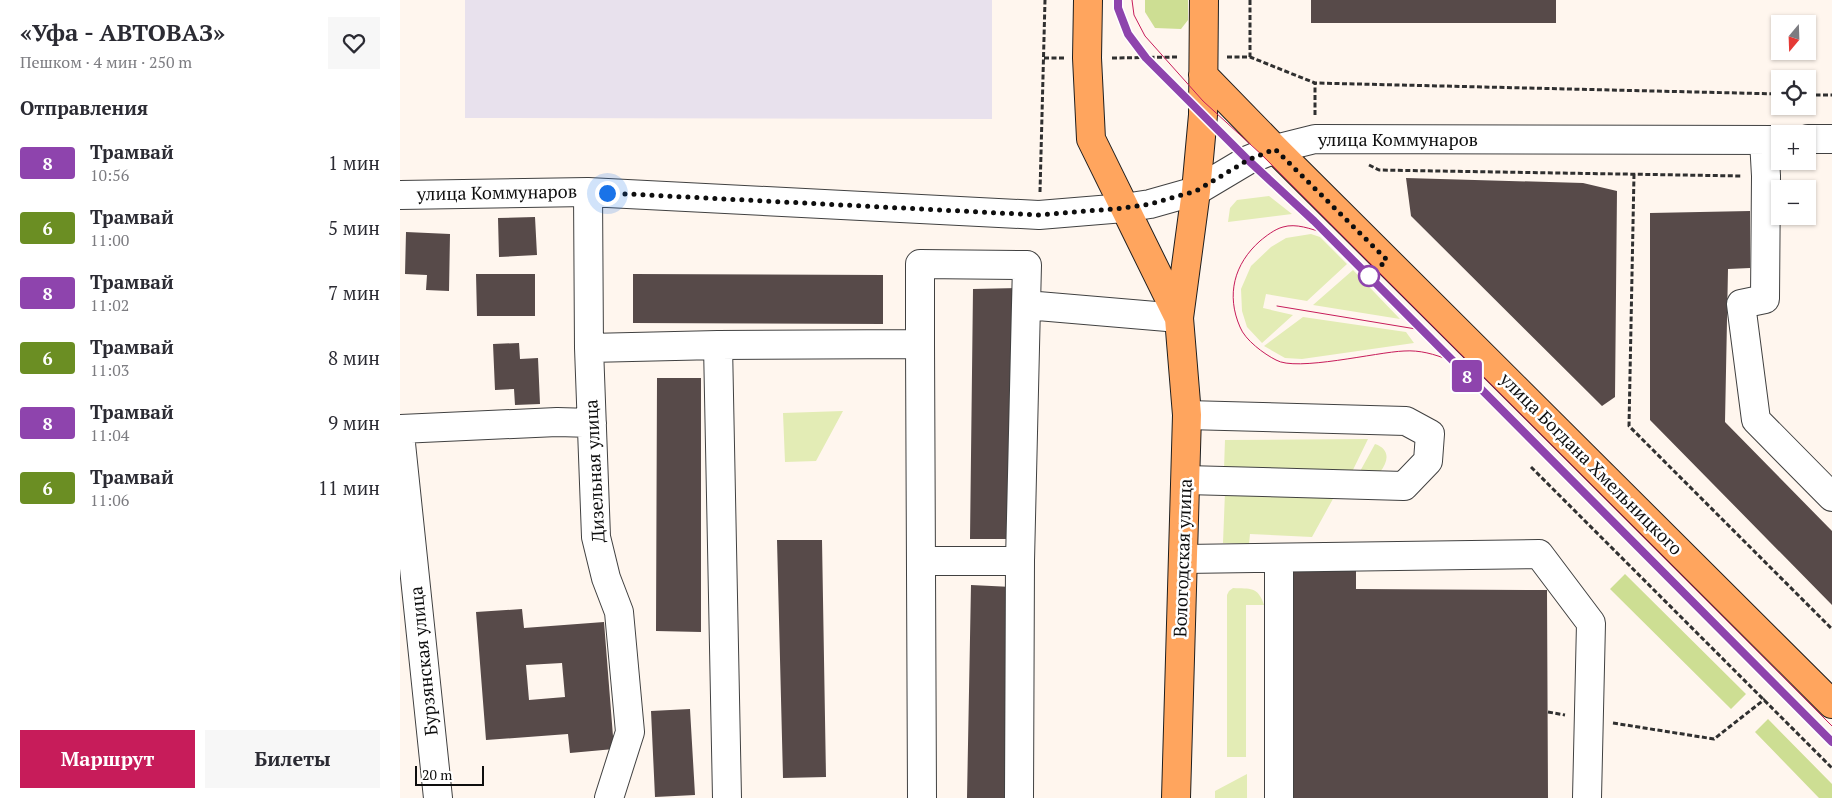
<!DOCTYPE html>
<html lang="ru">
<meta charset="utf-8">
<style>
body{margin:0;font-family:"PT Serif",serif;background:#f7f7f7;color:#2b2b33;height:100vh;display:flex;flex-direction:column;font-size:19px;white-space:nowrap}
*{box-sizing:border-box;margin:0}
p{font-size:16px;color:#7c7c81}
.icon{flex:none;width:28px;height:28px;fill:none;stroke:currentColor;stroke-width:2;stroke-linecap:round;stroke-linejoin:round}
.map{position:relative;flex:1;overflow:hidden}
.side{display:flex;flex-direction:column;background:#fff;width:400px}
.side>*{flex:none}
.badge{padding:0 10px;border-radius:4px;font-size:18px;line-height:32px}
.needle{width:32px;rotate:199deg}
.buttons{position:absolute;left:1371px;top:15px;display:grid;gap:10px}
.buttons a{display:grid;place-items:center;width:45px;height:45px;border-radius:0px;background:#fff;box-shadow:0 1px 4px #0004;font-size:25px}
.scale{position:absolute;left:15px;bottom:12px;width:69px;box-sizing:border-box;padding-left:5px;border:2px solid #0e0e0e;border-top:0;font-size:14px;line-height:18px;white-space:nowrap;color:#0e0e0e;-webkit-text-stroke:4px #fff;paint-order:stroke}
.you{position:absolute;width:25px;height:25px;margin:-12px;border:4px solid #fff;border-radius:50%;background:#1a73e8;box-shadow:0 0 0 8px #1a73e833}
.map>.badge{position:absolute;translate:-50% -50%;box-shadow:0 0 0 2px #fff}
h2{padding:0 20px;font-size:19px;line-height:45px}
.round{display:grid;place-items:center;flex:none;width:52px;height:52px;border-radius:0px;background:#f7f7f7}
.overview{display:flex;align-items:center;justify-content:space-between;height:85px;padding:0 20px}
h1{font-size:24px;font-weight:800;line-height:38px}
.button{display:flex;gap:10px;margin-top:auto;padding:10px 20px}
.button a{flex:1;height:58px;border-radius:0px;background:#c71c5a;color:#fff;font-size:20px;font-weight:800;line-height:58px;text-align:center}
.button a+a{background:#f7f7f7;color:#2b2b33}
ul{padding:0;list-style:none}
li{display:flex;align-items:center;gap:15px;height:65px;padding:0 20px}
li div{flex:1}
li b{display:block;font-size:19px}
li em{font-style:normal}
li .badge{min-width:55px;font-weight:700;text-align:center}
main{display:flex;flex:1;min-height:0}
.map>svg:first-child{display:block}
.industrial{fill:#e8e1ed}
.green{fill:#e3ecb5}
.forest{fill:#cdde93}
.building{fill:#574a49;fill-rule:evenodd}
.lines{fill:none;stroke-linecap:round;stroke-linejoin:round}
.minor-casing{stroke:#414141;stroke-width:30}
.major-casing{stroke:#1f1f1f;stroke-width:30}
.path{stroke:#303030;stroke-width:3;stroke-dasharray:5 2.5;stroke-linecap:butt}
.minor{stroke:#fff;stroke-width:28}
.major{stroke:#ffa55e;stroke-width:28}
.tram{stroke:#c71c5a;stroke-width:1}
.line-casing{stroke:#fff;stroke-width:11}
.line{stroke:#8e44ad;stroke-width:8}
.walk{stroke:#0e0e0e;stroke-width:5;stroke-dasharray:0 9}
.stop-dot{fill:#fff;stroke:#8e44ad;stroke-width:2.5}
.labels{text-anchor:middle;stroke-width:5;stroke-linejoin:round;paint-order:stroke}
.street-label{font-size:18px;fill:#0e0e0e;stroke:#fff}
</style>
<main>
<section class="side">
<div class="overview"><div><h1>«Уфа - АВТОВАЗ»</h1><p>Пешком · 4 мин · 250 m</p></div><a class="round"><svg class="icon" aria-label="heart" viewBox="0 0 24 24"><path d="M12 20l-8-8c-3-5 5-10 8-4 3-6 11-1 8 4z"/></svg></a></div>
<h2>Отправления</h2>
<ul>
<li><span class="badge" style="background:#8e44ad;color:#fff">8</span><div><b>Трамвай</b><p>10:56</p></div><em>1 мин</em></li>
<li><span class="badge" style="background:#6b8e23;color:#fff">6</span><div><b>Трамвай</b><p>11:00</p></div><em>5 мин</em></li>
<li><span class="badge" style="background:#8e44ad;color:#fff">8</span><div><b>Трамвай</b><p>11:02</p></div><em>7 мин</em></li>
<li><span class="badge" style="background:#6b8e23;color:#fff">6</span><div><b>Трамвай</b><p>11:03</p></div><em>8 мин</em></li>
<li><span class="badge" style="background:#8e44ad;color:#fff">8</span><div><b>Трамвай</b><p>11:04</p></div><em>9 мин</em></li>
<li><span class="badge" style="background:#6b8e23;color:#fff">6</span><div><b>Трамвай</b><p>11:06</p></div><em>11 мин</em></li>
</ul>
<div class="button"><a>Маршрут</a><a>Билеты</a></div>
</section>
<div class="map">
<svg width="1432" height="798" viewBox="0 0 1432 798">
<rect width="100%" height="100%" fill="#fff6ee"/>
<path class="industrial" d="M65,0H592V119L65,118Z"/>
<path class="green" d="M869,196L892,214L828,222L830,208L837,200Z
M911,234L920,237L947,264L907,301L866,294L863,308L893,315L862,343L847,327L842,311L841,289L851,266L871,247L886,238Z
M953,270L1000,319L913,305Z
M903,317L1006,332L1014,343L902,359L885,358L864,346Z
M443,411L416,461L385,462L383,413Z
M968,439L951,474L824,469L825,440Z
M975,444C990,449 989,461 980,472L958,475Z
M825,492L934,497L912,537L850,534L849,544L823,543Z
M833,588C850,589 858,586 864,605H846V757H827V595L829,591Z
M847,774V798H815V791Z"/>
<path class="forest" d="M745,0H788V20L781,29L755,28L745,12Z
M1225,574L1346,694L1331,709L1210,589Z
M1368,719L1432,784V798H1419L1355,732Z"/>
<path class="building" d="M911,0H1156V23H911Z
M1006,178L1183,183L1217,191L1215,397L1202,406L1011,216Z
M1350,211V268L1328,269L1325,422L1432,531V605L1250,420V213Z
M135,217L137,255L99,257L98,218Z
M6,232L50,234L49,291L26,290L27,275L5,274Z
M76,274H135V316H77Z
M233,274L483,275V324L233,323Z
M618,288L612,539H570L573,289Z
M119,343L120,359L138,358L140,404L115,405L114,389L95,390L93,344Z
M257,378H301V632L256,631Z
M377,540H422L426,777L383,778Z
M893,567H956V589L1147,590L1148,798H893Z
M571,585L612,587L607,798H567Z
M122,609L124,628L204,622L214,749L170,753L168,734L86,740L76,612ZM162,663L165,697L129,700L126,665Z
M290,709L295,795L255,797L251,711Z"/>
<g class="lines">
<defs>
<path id="minor" d="M1408,139H1432
M1364,140L1366,176L1365,299L1341,304L1356,420L1432,497
M188,192L189,348L196,537L206,578L219,612L230,732L209,798
M0,195L188,192L639,215L724,208L750,204L796,191L848,160L875,149L915,139L1380,140
M520,344V264L627,265L626,305
M318,345L520,344L522,798
M189,348L318,345L327,798
M0,429L157,422L192,423
M0,434L38,798
M786,480L1004,486L1028,461L1030,434L1006,421L787,415
M784,559L1139,554L1191,623L1187,798
M521,561H620
M619,798L620,561L626,305L779,318
M879,798V558"/>
<path id="major" d="M688,0L687,58L691,139L779,318
M803,75L875,149L1432,704
M776,798L787,415L779,318L796,191L803,115L804,0"/>
</defs>
<use href="#minor" class="minor-casing"/>
<use href="#major" class="major-casing"/>
<path class="path" d="M850,0V57
M827,57H850L915,83L1380,94
M644,58H664
M712,58L779,57
M1408,95H1432
M915,115V83
M969,165L979,170L1341,176
M1234,174L1229,426L1432,629
M640,192L645,0
M1131,467L1432,768
M1148,712L1165,715
M1213,723L1314,739L1365,699"/>
<use href="#minor" class="minor"/>
<use href="#major" class="major"/>
<path class="tram" d="M718,0L719,8L728,33L745,57L848,160L914,221L1432,742
M732,0L734,15L745,36L803,101L862,155L1432,726
M924,233C911,229 896,223 883,227C875,229 866,236 860,241C834,264 826,295 840,327C845,340 864,354 876,360C896,372 977,352 1004,351C1020,350 1034,354 1049,360
M877,306L1022,330"/>
</g>
<g class="lines">
<defs>
<path id="line" d="M718,0V8L728,34L746,58L848,160L914,221L1432,742"/>
</defs>
<use href="#line" class="line-casing"/>
<use href="#line" class="line"/>
<path class="walk" d="M207,193L639,215L724,208L750,204L796,191L848,160L875,149L987,260L969,276"/>
</g>
<circle class="stop-dot" cx="969" cy="276" r="10"/>
<g class="labels">
<g class="street-label">
<text x="998" y="146">улица Коммунаров</text>
<text transform="translate(97 193) rotate(-1)" y="6">улица Коммунаров</text>
<text transform="translate(1191 464) rotate(45)" y="6">улица Богдана Хмельницкого</text>
<text transform="translate(195 471) rotate(-93)" y="6">Дизельная улица</text>
<text transform="translate(783 558) rotate(-88)" y="6">Вологодская улица</text>
<text transform="translate(24 661) rotate(-96)" y="6">Бурзянская улица</text>
</g>
</g>
</svg>
<div class="buttons">
<a><svg class="needle" viewBox="-14 -14 28 28"><path d="M0-13l5 13h-10z" fill="#e53935"/><path d="M0 13l5-13h-10z" fill="#7c7c81"/></svg></a>
<a><svg class="icon" aria-label="locate" viewBox="0 0 24 24"><circle cx="12" cy="12" r="6"/><path d="M12 2v4M12 18v4M2 12h4M18 12h4"/></svg></a>
<a>+</a>
<a>−</a>
</div>
<div class="scale">20 m</div>
<div class="you" style="left:207px;top:193px"></div>
<b class="badge" style="left:1067px;top:376px;background:#8e44ad;color:#fff">8</b>
</div>
</main>
